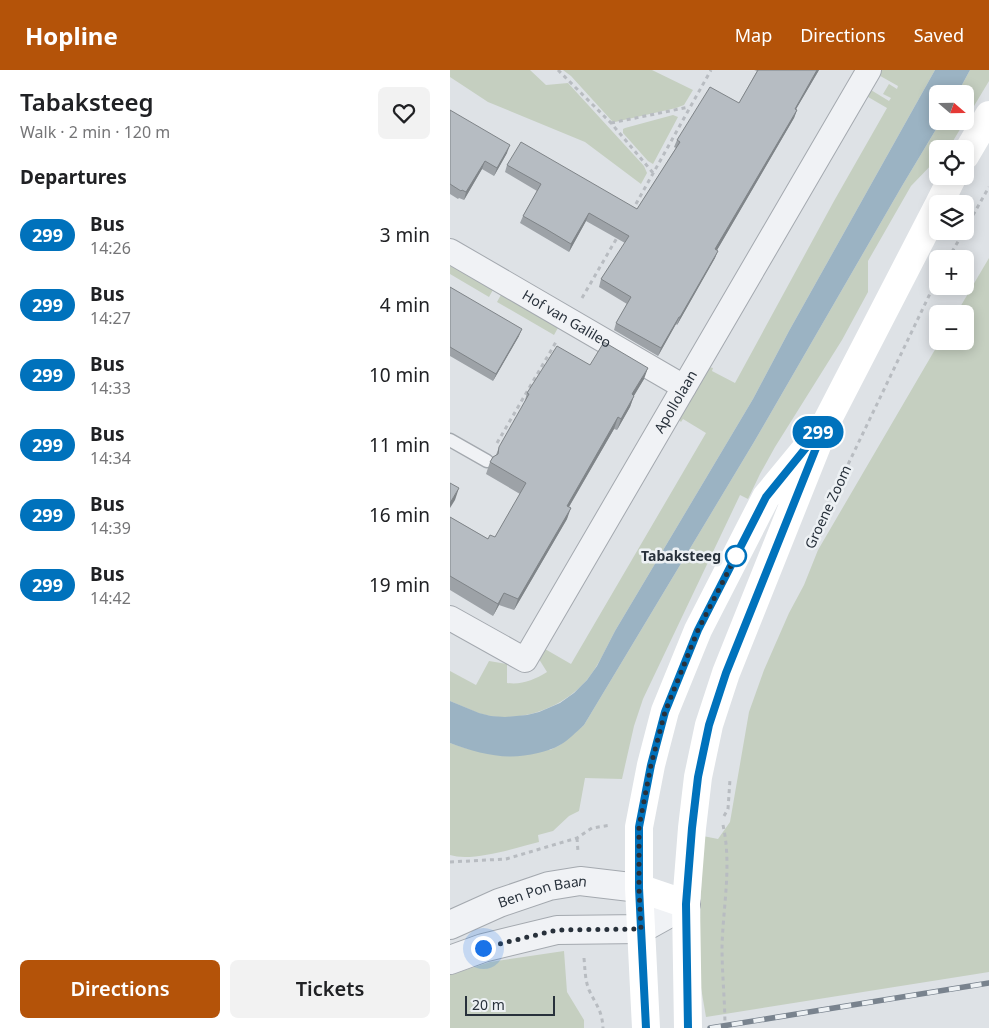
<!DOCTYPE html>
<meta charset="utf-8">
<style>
body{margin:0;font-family:"Noto Sans",sans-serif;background:#f2f2f2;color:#202124;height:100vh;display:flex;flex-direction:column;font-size:19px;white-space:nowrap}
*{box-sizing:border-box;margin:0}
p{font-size:16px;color:#757577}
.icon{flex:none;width:28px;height:28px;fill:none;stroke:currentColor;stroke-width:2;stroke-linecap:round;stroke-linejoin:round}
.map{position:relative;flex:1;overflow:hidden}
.side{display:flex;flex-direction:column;background:#fff;width:450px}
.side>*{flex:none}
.badge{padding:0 10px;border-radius:16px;font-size:18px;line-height:32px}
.needle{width:32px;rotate:110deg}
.buttons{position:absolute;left:479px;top:15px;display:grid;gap:10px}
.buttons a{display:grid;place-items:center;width:45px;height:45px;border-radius:8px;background:#fff;box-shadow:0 2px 12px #0003;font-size:25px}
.scale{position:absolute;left:15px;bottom:12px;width:90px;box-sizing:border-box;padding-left:5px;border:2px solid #28313b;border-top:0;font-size:14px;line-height:18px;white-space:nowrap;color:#28313b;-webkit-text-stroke:4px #edf1f4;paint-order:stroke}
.you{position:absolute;width:25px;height:25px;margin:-12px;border:4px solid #fff;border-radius:50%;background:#1a73e8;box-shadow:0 0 0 8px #1a73e833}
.map>.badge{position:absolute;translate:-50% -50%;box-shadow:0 0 0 2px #fff}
h2{padding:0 20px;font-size:19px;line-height:45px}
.round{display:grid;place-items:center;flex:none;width:52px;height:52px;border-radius:8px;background:#f2f2f2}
.overview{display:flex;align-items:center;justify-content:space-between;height:85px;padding:0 20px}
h1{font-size:24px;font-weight:600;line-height:38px}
.primary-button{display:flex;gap:10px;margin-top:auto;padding:10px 20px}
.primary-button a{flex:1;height:58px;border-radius:8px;background:#b45309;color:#fff;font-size:20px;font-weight:600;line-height:58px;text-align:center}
.primary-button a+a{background:#f2f2f2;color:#202124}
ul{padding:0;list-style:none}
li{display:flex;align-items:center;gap:15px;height:70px;padding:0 20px}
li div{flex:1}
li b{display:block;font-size:19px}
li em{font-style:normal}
li .badge{min-width:55px;font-weight:700;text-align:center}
header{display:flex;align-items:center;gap:30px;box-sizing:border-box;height:70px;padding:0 25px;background:#b45309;color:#fff}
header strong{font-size:24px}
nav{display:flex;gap:28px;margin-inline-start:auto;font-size:18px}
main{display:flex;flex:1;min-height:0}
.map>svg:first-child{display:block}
.green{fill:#c5cfc0;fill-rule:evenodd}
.water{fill:#9bb3c3}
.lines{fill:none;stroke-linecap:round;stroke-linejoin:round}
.service-casing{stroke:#a4a9af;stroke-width:15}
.minor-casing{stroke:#a4a9af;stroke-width:26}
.tertiary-casing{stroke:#a4a9af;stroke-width:30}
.path{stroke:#b8bcc1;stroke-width:3;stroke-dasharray:4 4;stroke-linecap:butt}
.service{stroke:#f0f2f5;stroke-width:12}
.minor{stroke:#f0f2f5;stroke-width:24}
.tertiary{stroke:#f0f2f5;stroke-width:28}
.secondary{stroke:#fff;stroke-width:28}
.rail-casing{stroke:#79838e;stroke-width:5.5}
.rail{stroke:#edf1f4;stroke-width:4;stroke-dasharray:11;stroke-linecap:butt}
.wall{fill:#9da2a7}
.shaded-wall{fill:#7f8488}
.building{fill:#b6bcc2;stroke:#7f8488}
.line-casing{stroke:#fff;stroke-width:11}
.line{stroke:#0072bc;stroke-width:8}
.walk{stroke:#28313b;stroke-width:5;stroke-dasharray:0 9}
.stop-dot{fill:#fff;stroke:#0072bc;stroke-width:2.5}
.labels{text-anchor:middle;stroke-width:5;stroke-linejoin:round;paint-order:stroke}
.street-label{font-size:14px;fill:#28313b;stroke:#edf1f4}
.stop-label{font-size:14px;font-weight:bold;fill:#28313b;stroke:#edf1f4;text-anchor:end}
</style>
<header>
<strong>Hopline</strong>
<nav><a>Map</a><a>Directions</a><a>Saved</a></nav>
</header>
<main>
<section class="side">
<div class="overview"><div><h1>Tabaksteeg</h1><p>Walk · 2 min · 120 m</p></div><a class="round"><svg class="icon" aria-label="heart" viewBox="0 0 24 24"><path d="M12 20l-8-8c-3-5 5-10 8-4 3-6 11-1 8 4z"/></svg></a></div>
<h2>Departures</h2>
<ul>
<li><span class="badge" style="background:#0072bc;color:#fff">299</span><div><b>Bus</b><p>14:26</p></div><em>3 min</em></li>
<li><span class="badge" style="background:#0072bc;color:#fff">299</span><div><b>Bus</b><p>14:27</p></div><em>4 min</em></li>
<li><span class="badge" style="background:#0072bc;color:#fff">299</span><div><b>Bus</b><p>14:33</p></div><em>10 min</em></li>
<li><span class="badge" style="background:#0072bc;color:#fff">299</span><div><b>Bus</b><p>14:34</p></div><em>11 min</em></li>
<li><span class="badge" style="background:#0072bc;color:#fff">299</span><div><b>Bus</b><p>14:39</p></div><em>16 min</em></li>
<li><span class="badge" style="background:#0072bc;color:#fff">299</span><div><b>Bus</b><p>14:42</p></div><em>19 min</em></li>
</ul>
<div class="primary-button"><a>Directions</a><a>Tickets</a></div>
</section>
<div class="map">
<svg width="539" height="958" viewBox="0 0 539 958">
<rect width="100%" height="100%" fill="#dee2e6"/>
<path class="green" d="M0,0H80L96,15L118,13L194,96L197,103L191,114L135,72L38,32L0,7Z
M113,0H202L243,20L234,35L226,38L165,52L162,51L121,6Z
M422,0H485L339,261L303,329L165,561C156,578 148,597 136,611C110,640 66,655 28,643C19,639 9,635 0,631V601L26,615L39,591L57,594V613C72,615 84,610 97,602L87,586L95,579L121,594L256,363L233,349L231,352L228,349L259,297L263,298L262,301L285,313L384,131L437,38L413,24ZM425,3L448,16L447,19L439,14L433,24L441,28L439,31L416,17Z
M520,0H539V11L500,76L497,79H488L487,89L461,116L418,191V222L392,270L325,377L310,404L298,429L290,425L193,629L184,656L172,709L135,708L129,741L119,746L103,761L88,765L89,772C65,778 22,792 0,785V673L18,679L100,680L110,675L134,655L304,372L452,116L491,51H515V24H507Z
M223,45L228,47L203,94L198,91L173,63V59L175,58Z
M539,188V902L256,947L249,906V879L253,766L268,769L280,752L299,642L314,600L339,543L354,515L368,480L490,271H515V244H506Z
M0,196L5,198L6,196L13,200L12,202L23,209L25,207L44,218L39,227L0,204Z
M52,223L109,256L104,265L47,232Z
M114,881L117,922L134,950V958H0V905L40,892Z"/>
<path class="water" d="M485,0H520L507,24H488V51H491L452,116L304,372L134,655C126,662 119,670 110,675C103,679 96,681 88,683C57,691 29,684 0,673V631L29,643L41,646L55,647L77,645L89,642L110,633L124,623L137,610L147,596L165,561L303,329L339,261Z"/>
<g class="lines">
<defs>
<path id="service" d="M0,370L37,391"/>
<g id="minor">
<path id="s1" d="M0,181L234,317"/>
<path id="s2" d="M0,548L75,590L419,0"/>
</g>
<g id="tertiary">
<path id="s3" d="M0,855L49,833L99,816L130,811L189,818"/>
<path d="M0,890L33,878L107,860L191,859L236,834"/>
</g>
</defs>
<use href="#service" class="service-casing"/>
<use href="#minor" class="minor-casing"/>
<use href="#tertiary" class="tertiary-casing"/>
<path class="path" d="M108,0L161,53L204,104
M161,53L239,37
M182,141L261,0
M515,159L539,117
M498,189L514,161
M132,228L168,166
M47,373L106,272
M367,459L488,207
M274,746L278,739L280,709
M273,755C282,795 273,837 272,877C272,904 275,931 275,958
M127,768L128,782
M0,792L56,789L127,768L142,758L161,755
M134,888C135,899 135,910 139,920C146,935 152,940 153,958"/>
<use href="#service" class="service"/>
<use href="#minor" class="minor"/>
<use href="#tertiary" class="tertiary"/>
<path class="secondary" d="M515,86L539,45
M489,134L503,106
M189,818L236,834
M196,958L189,818V757L201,695L215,641L248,560L316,427L358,376
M238,958L236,834L242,758L248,707L259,655L276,603L376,353L488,136"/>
<defs>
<path id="rail" d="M260,958L539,913"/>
</defs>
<use href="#rail" class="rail-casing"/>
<use href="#rail" class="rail"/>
</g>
<path class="wall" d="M304,0H369L346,39L347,40L344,48L267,180L265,188L227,255L226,254L208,286L164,260L166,253L177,234L149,217L151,209L175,173L136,151L119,182L70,153L73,146L87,121L55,102L57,95L187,139L226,78L224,77L227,70L289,33L307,1Z
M0,40L57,83L44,106L32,99L14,130L9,128L8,129L0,124Z
M0,217L69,266L43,311L0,286Z
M140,295L194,309L184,325L180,337L167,360L164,359L119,437L117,449L64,540L49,535L43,546L0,520V447L38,469L45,467L70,424L36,404L40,392L46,385L49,377L74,334L77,323Z"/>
<path class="shaded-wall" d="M367,0H369L342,46L345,39Z
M347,40L344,48L263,187L265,179Z
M60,75L57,83L44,106L47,98Z
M35,91L32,99L14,130L16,122Z
M139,143L136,151L119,182L121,174Z
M268,181L265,188L227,255L230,247Z
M229,247L226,254L208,286L211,278Z
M72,259L69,266L43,311L46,304Z
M198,298L194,309L178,336L182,324Z
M184,326L180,337L167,360L171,349Z
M168,347L164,359L113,447L117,436Z
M9,418L5,430L0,438V433Z
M121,438L117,449L64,540L68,529Z
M54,523L49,535L43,546L48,534Z"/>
<path class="building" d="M308,0H367L345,39L347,40L265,179L268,181L230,247H229L211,278L166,253L181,227L151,209L179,166L139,143L121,174L96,159L73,146L91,114L57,95L71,72L187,139L230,72L227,70L260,17L289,33Z
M0,40L60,75L47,98L35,91L16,122L12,120L11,121L0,114Z
M0,217L72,259L46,304L0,277Z
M154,272L198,298L182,324L184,326L171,349L168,347L117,436L121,438L68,529L54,523L48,534L0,506V447L38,469L40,465L45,467L76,413L40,392L43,387L48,384L49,377L79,324L77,323L107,276L140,295Z
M0,413L9,418L0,433Z"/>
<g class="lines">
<defs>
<path id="line" d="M196,958L189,818V757L201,695L215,642L248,560L316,427L376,353L276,603L259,655L248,707L242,758L236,834L238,958"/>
</defs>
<use href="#line" class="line-casing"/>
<use href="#line" class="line"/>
<path class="walk" d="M33,878L107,860L191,859L189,818V757L201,695L215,642L248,560L286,486"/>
</g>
<circle class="stop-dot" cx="286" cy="486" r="10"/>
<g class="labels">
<g class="street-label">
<text dy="5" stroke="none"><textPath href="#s1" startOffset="135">Hof van Galileo</textPath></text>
<text dy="5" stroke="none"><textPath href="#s2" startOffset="385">Apollolaan</textPath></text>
<text transform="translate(378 437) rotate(-65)" y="5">Groene Zoom</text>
<text dy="5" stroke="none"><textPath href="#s3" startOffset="99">Ben Pon Baan</textPath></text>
</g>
<g class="stop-label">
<text x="271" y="491">Tabaksteeg</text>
</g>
</g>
</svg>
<div class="buttons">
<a><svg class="needle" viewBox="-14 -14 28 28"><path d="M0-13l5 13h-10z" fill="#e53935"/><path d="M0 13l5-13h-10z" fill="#757577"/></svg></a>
<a><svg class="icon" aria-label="locate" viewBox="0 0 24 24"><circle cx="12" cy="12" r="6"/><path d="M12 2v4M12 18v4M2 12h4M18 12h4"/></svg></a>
<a><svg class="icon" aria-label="layers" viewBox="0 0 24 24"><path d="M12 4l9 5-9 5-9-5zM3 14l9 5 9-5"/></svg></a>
<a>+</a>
<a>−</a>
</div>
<div class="scale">20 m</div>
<div class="you" style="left:33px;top:878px"></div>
<b class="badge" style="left:368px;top:362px;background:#0072bc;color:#fff">299</b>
</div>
</main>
